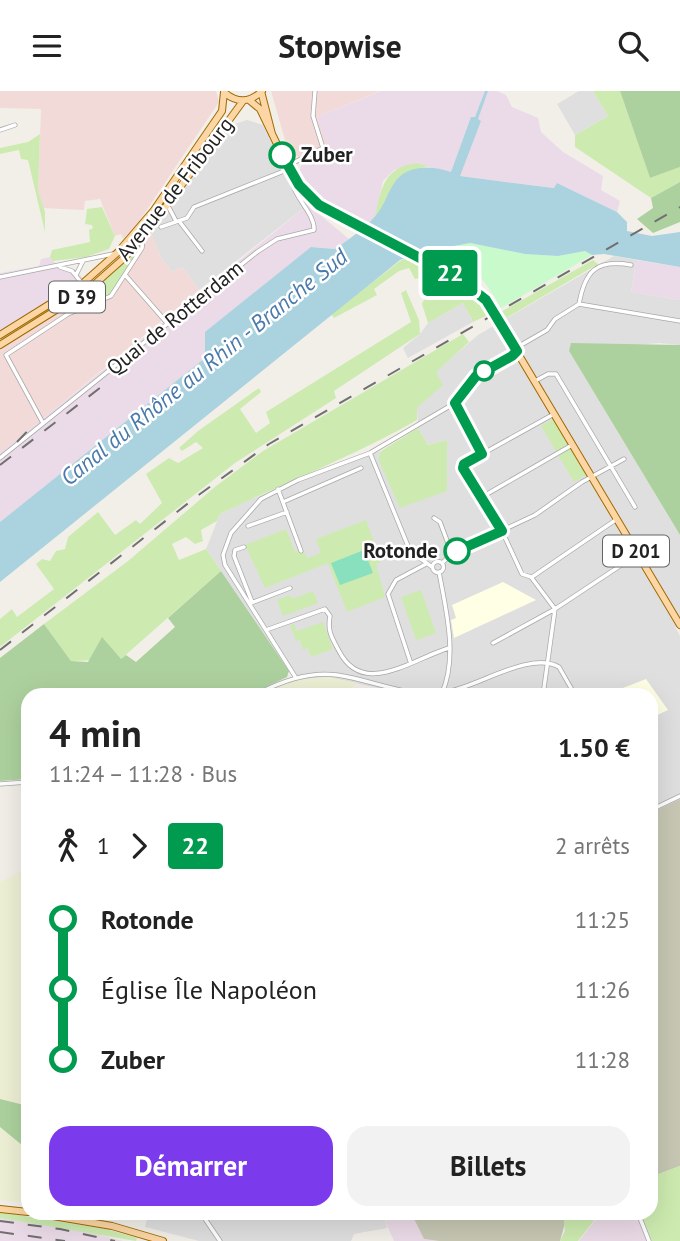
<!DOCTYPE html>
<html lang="fr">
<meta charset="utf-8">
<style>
body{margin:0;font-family:"PT Sans",sans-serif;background:#f2f2f2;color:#222;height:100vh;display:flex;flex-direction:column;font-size:26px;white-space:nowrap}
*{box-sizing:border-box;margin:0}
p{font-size:23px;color:#767676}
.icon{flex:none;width:38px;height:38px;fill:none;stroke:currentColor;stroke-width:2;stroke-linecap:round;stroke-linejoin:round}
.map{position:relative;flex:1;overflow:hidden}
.details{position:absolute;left:21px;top:597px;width:637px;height:532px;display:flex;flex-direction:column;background:#fff;border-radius:21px;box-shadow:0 7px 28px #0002}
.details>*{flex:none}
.badge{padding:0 14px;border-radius:5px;font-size:24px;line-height:46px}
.map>.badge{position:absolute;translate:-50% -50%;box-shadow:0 0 0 4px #fff}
.legs{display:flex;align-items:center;gap:10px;height:77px;padding:0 28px;font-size:23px}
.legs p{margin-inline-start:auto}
.head{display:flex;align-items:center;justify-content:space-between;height:119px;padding:0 28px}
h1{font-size:38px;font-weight:600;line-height:52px}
.cta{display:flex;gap:14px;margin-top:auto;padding:14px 28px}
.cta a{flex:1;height:80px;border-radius:21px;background:#7c3aed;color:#fff;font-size:28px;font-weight:600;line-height:80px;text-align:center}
.cta a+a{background:#f2f2f2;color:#222}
ul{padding:0 28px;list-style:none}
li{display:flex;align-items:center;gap:24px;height:70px;font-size:26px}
li i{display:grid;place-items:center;width:10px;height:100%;margin:0 9px;background:currentColor}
li i::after{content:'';width:18px;height:18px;margin:-9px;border:5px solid;border-radius:50%;background:#fff}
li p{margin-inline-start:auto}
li:first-child i{background:linear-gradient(#0000 50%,currentColor 0)}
li:last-child i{background:linear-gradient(currentColor 50%,#0000 0)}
header{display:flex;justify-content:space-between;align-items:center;height:91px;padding:0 28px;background:#fff;font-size:32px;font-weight:600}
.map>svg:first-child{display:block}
.residential{fill:#e0dfdf}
.commercial{fill:#f2dad9}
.industrial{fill:#ebdbe8}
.education{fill:#ffffe5}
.construction{fill:#c7c7b4}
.farmland{fill:#eef0d5}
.grass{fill:#cdebb0}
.forest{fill:#add19e}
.park{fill:#c8facc}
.pitch{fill:#88e0be}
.water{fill:#aad3df}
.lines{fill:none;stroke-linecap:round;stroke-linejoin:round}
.minor-casing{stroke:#a9a9a9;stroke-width:5}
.primary-casing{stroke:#a06b00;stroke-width:8}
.minor{stroke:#fff;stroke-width:3.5}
.primary{stroke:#fcd6a4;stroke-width:6}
.rail{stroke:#707070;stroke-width:2;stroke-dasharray:14 14;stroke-linecap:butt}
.line-1-casing{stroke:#fff;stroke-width:16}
.line-1{stroke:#009b4e;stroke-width:10}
.stop-1-dot{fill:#fff;stroke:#009b4e;stroke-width:3.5}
.labels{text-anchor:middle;stroke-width:5;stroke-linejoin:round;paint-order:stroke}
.shield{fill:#fff;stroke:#646464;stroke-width:2}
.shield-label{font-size:19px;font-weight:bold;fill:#222}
.stop-label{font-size:21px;font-weight:bold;fill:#222;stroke:#fff;text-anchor:start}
.street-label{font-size:21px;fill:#222;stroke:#fff}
.water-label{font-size:23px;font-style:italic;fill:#4a7aab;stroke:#fff}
</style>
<header><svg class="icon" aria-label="menu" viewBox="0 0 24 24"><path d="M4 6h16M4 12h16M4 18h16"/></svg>Stopwise<svg class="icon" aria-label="search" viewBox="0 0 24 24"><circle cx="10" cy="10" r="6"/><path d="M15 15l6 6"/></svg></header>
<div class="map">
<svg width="680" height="1150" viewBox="0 0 680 1150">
<rect width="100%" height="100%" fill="#f2efe9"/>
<path class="residential" d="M579,0H593L608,25L575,44L557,13Z
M247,29L263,34L283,76L308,114L199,199L182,176L172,181L161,167L151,143L229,35Z
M614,165L636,169L631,201L680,209V254L659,252L569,260L680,444V533L675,536L680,545V708L651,722V604H392L391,600L328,586L295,589L206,458L220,423L251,408L381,360L378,368L384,380L447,349L428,354L418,337L417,317L435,281L478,244Z
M463,212L473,231L408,267L403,257L420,243L428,232Z
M149,1122H383L387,1137L354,1143L351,1150H199L145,1136Z"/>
<path class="commercial" d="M0,0H216L219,11L138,132L123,148L121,143L115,145L100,108L85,110L84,119L42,117L38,100L41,18L0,17Z
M271,0H380L317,26L330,58L302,72L285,49Z
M151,143L161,167L172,181L182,176L199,199L0,363V248L87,194L97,205H107Z"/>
<path class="industrial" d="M381,0H497L506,4L512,16L538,27L541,41L563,61L603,85L601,99L620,110L617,121L557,92L555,97L460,85L417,72L394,79L383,90L375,126L366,134L316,105L302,89L300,78L302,72L329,58L317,26Z
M308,114L349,148L335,158L313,156L206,267L0,431V362Z
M50,166L55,172L77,179L87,194L0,248V182L39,175L41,168Z
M636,169L680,176V209L631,201Z
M400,1122H411L424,1148L439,1150H394L385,1130Z
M593,1122H640L652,1150H579L596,1128Z
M0,1127L68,1136L123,1150H0Z"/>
<path class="education" d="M503,491L536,509L454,547L451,529L456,527L452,514Z
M646,588L668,619L651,627V604H605Z"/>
<path class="construction" d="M680,708V1075L651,1086V722Z
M411,1122H563L566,1128L560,1150H439L424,1148Z"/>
<path class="farmland" d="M328,586L358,592L342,604H261L295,589Z
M28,777V1011L24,1014L0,1008V791Z
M0,1036L28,1059V1112L0,1109Z"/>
<path class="grass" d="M593,0H620L650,87L680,76V91L651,107L575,56V44L608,25Z
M40,43L38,100L45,121V141L28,69L21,68L19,59L0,63V57L28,51Z
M417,72L429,75C388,82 398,101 375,126C381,97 384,76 417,72Z
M102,116L115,145L109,158L86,166L53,170L50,166L52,159L90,151L89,139L93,137L92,134L85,133L87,118Z
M139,158L110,203L100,206L92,200Z
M408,166L428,177L426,186L415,188L409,177L399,180L374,198L377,204L334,227L331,223L400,170Z
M593,169L598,173L503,229L499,222Z
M448,187L471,200L488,224L473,231L463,212L428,232L422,213L430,196Z
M406,199L419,229L420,243L334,300L336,307L235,372L0,556V528L12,518L17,526L54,498L36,473L42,468L50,470L56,460L65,458L68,446L98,421L115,444L136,429L140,433L162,412L146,383L169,367L178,372L203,357L196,351L182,360L179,357L198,340L259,297L261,301L240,318L256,342L270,332L266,321L411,231L401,202Z
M463,243L469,251L436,281L443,294L417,317V329C354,365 286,391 220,423L217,430L201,439L203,450L195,453L186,446L172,453L179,469L206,458L221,480L121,568L71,570L44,533L128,470L216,395L263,360Z
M553,328L586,384L574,391L541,335Z
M418,337L428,354L447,349V400L400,417L378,368L381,360Z
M366,429L381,471L376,473L385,506L347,521L328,472L265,497L245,454L286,438L295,461L303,458L307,467L321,462L316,448Z
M421,499L436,542L416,549L401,506Z
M313,500L318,512L283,525L277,509L290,504L292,508Z
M323,531L333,558L311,566L308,557L303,559L300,549L296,550L290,534L294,533L297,540Z
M680,1075V1150H652L640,1122H651V1086Z
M0,1121L106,1138L137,1147L136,1150L0,1127Z
M563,1122H593L596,1127L578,1150H560L565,1140Z"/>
<path class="forest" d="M620,0H680V76L650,87Z
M680,91V131L653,142L637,128L653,117L651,107Z
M571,252L680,254V444L569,260Z
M221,480L289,580L287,586L249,604H28V688L0,690V567L44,533L71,570L88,571L102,546L121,568L126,564L136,571L175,536L168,527Z
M0,1008L24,1014L28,1011V1059L0,1036Z"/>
<path class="park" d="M470,152L525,163L558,165L585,160L592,164L501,217C490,199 477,174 454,170C441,168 435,168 422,161Z"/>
<path class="pitch" d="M364,459L373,482L340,494L331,472Z"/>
<path class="water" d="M485,0H488L478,28L481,30L460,85L554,97L557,92L617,121L627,131V140L652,145L680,141V176L604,163L592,164L585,160L558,165L525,163L470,152L422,161L400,169L0,491V431L205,267V241L311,156L335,158C349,148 366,137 377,123C384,115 387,103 393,94C405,73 431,74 451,81L471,26H475Z"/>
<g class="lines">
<defs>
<path id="minor" d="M0,39L15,34
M287,75L323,57L313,25L315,0
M167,113L176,130
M179,130L202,160
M161,136L187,127L194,116L289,78
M60,176L72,180L98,212
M76,184L83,170
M126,185L168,233
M0,186L113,163
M579,213C585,180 596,168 631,174
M6,264L68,223L111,205L142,157L143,146
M6,264L43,332
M535,290L548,283H556L635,416
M455,312L482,363
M370,362L410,460L432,476
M0,367L257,161L277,148L314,139C315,124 297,109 293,94L295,89
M278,398L301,460
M482,406L572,354
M283,411L361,377
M434,427L440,431L452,463
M248,435L287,421
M244,456L235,459L234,465L252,511
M432.5 476a5.5 5.5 0 1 1 11 0a5.5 5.5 0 1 1-11 0Z
M442,472L452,463L535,424L582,391L624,368
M439,481C446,519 458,566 442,602
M532,486L617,428
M251,512L290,497
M266,539L325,518L330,525C327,540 332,547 339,560C363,607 412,568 449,557
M493,552L555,518L531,486L522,483L502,440L463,377L464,373L554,323
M410,570L388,503L396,489L426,473
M296,587L225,474L223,464L231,442L261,408L298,389L370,362L455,312L476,285L512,265L521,254L547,239L555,228L579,213L680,230
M255,604C280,591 308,580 337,584C372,589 406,606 442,602C475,598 529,559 559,576L575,604
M543,604L555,518L638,463
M0,693L28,691
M651,719L680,705
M201,1122L220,1150
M638,1122L649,1150"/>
<path id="primary" d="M261,0L272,43
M225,2C237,12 250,12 262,0
M249,9L260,18L289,78L313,109L466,191L486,209L680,534
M0,244L82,193L118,161L154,119L222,20L224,1
M0,254L88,199L123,168L151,136L243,10
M0,1118L28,1121
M35,1122L112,1135L163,1150"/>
</defs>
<use href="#minor" class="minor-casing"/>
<use href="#primary" class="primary-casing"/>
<use href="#minor" class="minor"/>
<use href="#primary" class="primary"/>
<path class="rail" d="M17,351L36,331
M0,374L105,293
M0,559L200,403L269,353L680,116
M0,1130L60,1138L115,1150
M0,1141L65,1150"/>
</g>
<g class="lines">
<defs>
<path id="line-1" d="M282,64L299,94L319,114L458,187L486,209L517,260L512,265L476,285L455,312L482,363L464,373L463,377L502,440L457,460"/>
</defs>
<use href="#line-1" class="line-1-casing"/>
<use href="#line-1" class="line-1"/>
</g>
<g class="stop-1-dot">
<circle cx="282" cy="64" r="12"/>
<circle cx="484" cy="280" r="9"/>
<circle cx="457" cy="460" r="12"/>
</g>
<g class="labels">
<g class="shield">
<rect x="49" y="190.5" width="56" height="31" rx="5"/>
<rect x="603" y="444.5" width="66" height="31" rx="5"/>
</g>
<g class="shield-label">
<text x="77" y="213">D 39</text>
<text x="636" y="467">D 201</text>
</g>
<g class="stop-label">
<text x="301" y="71">Zuber</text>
<text x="438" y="467" text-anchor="end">Rotonde</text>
</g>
<g class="street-label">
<text transform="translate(175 98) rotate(-52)" y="7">Avenue de Fribourg</text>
<text transform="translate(175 227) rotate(-39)" y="7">Quai de Rotterdam</text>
</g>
<g class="water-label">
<text transform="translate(204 276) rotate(-39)" y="8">Canal du Rhône au Rhin - Branche Sud</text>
</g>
</g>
</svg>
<b class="badge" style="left:450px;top:182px;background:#009b4e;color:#fff">22</b>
<section class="details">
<div class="head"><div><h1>4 min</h1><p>11:24 – 11:28 · Bus</p></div><b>1.50 €</b></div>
<div class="legs"><svg class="icon" aria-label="walk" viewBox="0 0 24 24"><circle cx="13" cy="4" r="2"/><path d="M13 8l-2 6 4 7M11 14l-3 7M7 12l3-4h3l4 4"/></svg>1<svg class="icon" aria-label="forward" viewBox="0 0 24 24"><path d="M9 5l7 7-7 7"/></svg><b class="badge" style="background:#009b4e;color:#fff">22</b><p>2 arrêts</p></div>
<ul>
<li><i style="color:#009b4e"></i><b>Rotonde</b><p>11:25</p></li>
<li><i style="color:#009b4e"></i><span>Église Île Napoléon</span><p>11:26</p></li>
<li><i style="color:#009b4e"></i><b>Zuber</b><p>11:28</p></li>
</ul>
<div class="cta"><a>Démarrer</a><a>Billets</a></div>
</section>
</div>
